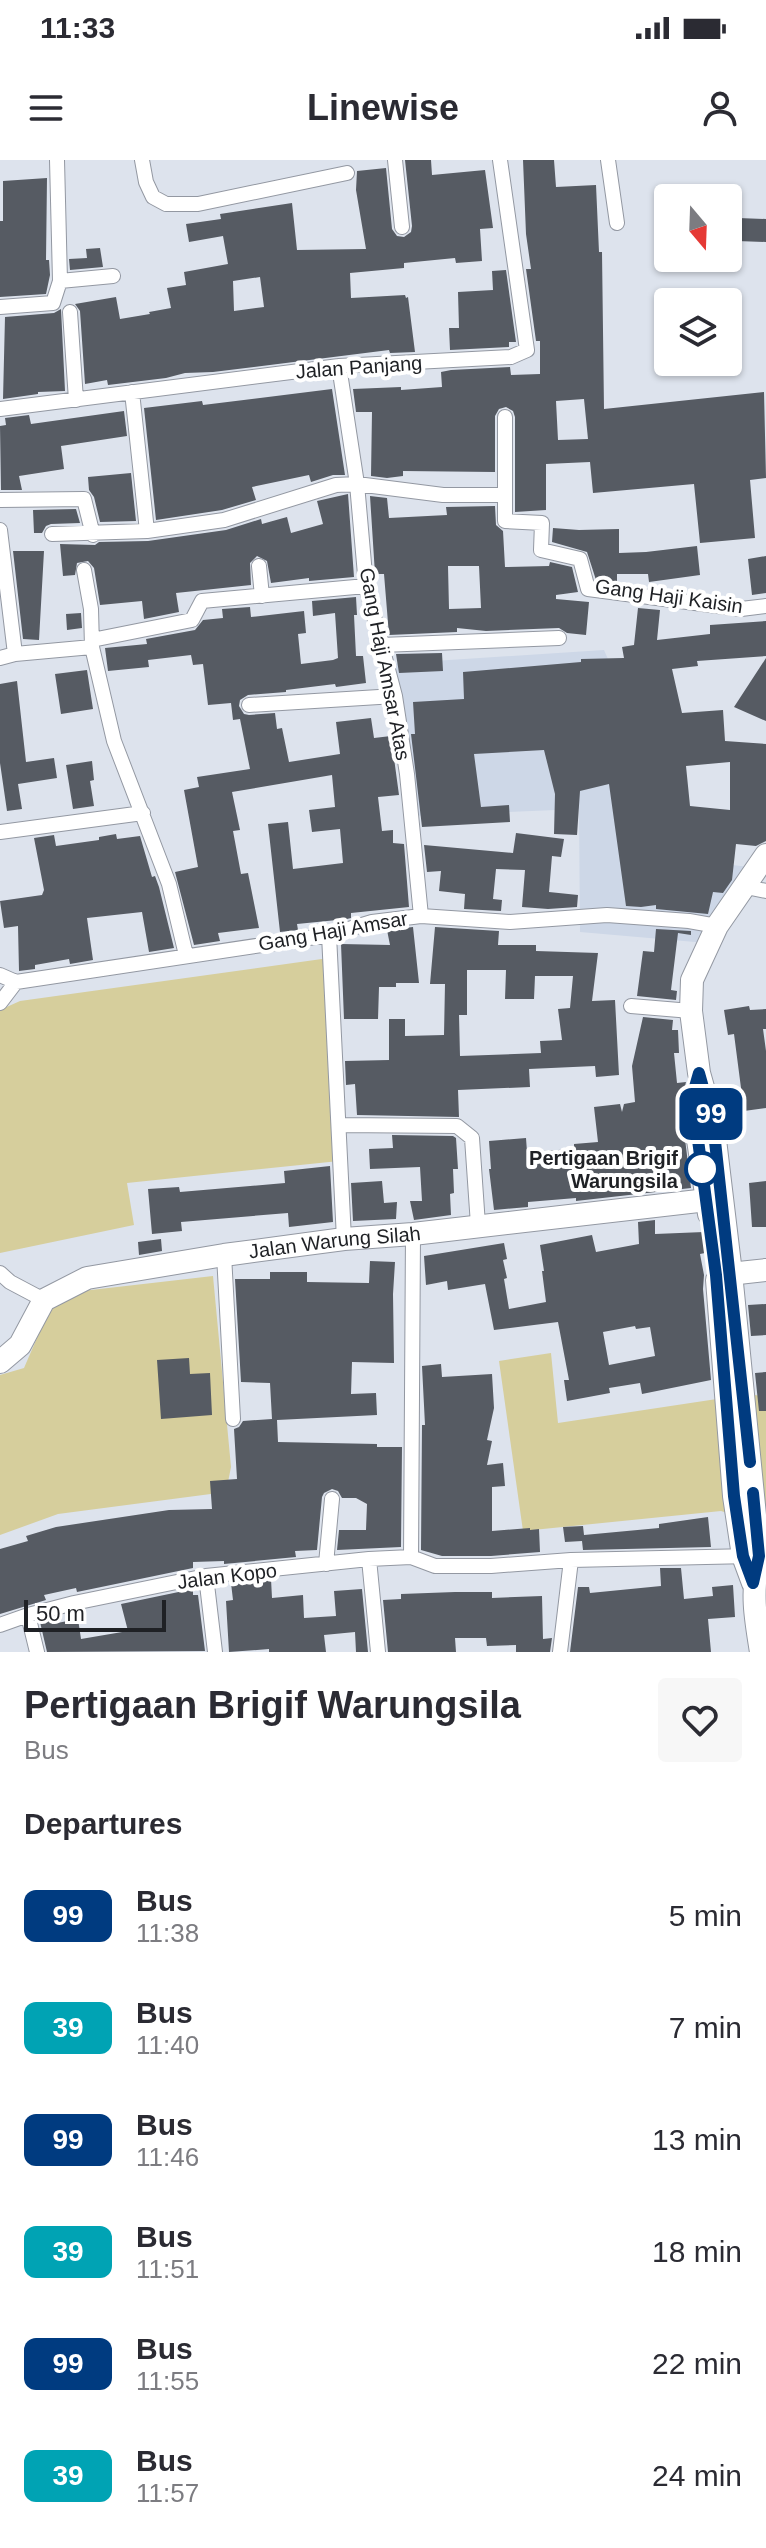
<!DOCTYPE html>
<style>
body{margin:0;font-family:Arial,sans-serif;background:#f7f7f7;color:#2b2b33;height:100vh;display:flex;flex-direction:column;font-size:30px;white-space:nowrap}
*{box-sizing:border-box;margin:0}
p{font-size:26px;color:#7c7c81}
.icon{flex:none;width:44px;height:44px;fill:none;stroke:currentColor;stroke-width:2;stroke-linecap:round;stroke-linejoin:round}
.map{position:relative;height:1492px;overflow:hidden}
.drawer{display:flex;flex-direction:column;background:#fff;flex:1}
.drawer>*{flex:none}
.badge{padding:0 16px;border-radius:12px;font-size:28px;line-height:52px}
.needle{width:52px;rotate:161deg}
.fabs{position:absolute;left:654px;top:24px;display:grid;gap:16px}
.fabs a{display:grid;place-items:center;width:88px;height:88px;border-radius:8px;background:#fff;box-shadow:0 2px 6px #0004;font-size:40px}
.scale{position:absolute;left:24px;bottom:20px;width:142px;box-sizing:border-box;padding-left:8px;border:4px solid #1f2125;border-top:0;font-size:22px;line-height:28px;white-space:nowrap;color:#1f2125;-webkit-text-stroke:6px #fff;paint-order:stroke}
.map>.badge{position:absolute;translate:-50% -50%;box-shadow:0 0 0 4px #fff}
h2{padding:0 24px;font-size:30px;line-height:72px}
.round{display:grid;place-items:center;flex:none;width:84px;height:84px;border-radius:8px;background:#f7f7f7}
.headline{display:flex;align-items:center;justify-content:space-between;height:136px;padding:0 24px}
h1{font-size:38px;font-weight:700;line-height:60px}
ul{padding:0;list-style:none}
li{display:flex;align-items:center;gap:24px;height:112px;padding:0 24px}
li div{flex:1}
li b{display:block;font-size:30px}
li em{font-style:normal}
li .badge{min-width:88px;font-weight:700;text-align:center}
.status{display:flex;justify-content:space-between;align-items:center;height:56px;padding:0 40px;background:#fff;direction:ltr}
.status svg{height:22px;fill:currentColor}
header{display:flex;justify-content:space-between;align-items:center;height:104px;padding:0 24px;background:#fff;font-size:36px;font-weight:700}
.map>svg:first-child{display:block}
.built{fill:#cdd7e7}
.green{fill:#d6ce9c}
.building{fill:#565b63;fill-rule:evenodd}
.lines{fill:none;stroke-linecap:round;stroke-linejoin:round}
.street-casing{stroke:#9398a2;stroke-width:16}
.secondary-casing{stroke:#9398a2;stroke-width:24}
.street{stroke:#fff;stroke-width:14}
.secondary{stroke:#fff;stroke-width:22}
.line-casing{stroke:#fff;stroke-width:18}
.line{stroke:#003b80;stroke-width:12}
.stop-dot{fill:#fff;stroke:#003b80;stroke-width:4}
.labels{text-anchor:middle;stroke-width:8;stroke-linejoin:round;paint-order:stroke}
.street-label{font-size:20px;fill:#1f2125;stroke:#fff}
.stop-label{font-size:20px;font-weight:bold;fill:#1f2125;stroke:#fff;text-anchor:end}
</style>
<div class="status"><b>11:33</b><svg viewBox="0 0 49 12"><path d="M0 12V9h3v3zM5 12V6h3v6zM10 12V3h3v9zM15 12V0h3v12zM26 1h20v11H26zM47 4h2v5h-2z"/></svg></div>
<header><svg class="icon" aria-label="menu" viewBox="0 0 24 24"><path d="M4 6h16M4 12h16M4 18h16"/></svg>Linewise<svg class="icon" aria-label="person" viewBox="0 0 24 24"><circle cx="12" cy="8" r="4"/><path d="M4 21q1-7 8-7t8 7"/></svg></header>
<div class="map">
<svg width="766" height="1492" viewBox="0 0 766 1492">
<rect width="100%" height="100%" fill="#dde3ed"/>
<path class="built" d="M604,490L634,558L654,696L758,708L718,784L580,772L579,649L411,656L388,504Z"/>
<path class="green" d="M329,798L339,1001L127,1023L134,1065L0,1093V850L20,841Z
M213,1116L231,1307L226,1332L58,1354L0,1375V1215L24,1208L56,1134Z
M551,1193L558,1263L750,1234L766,1237V1365L721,1351L523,1371L499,1201Z"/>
<path class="building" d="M405,0H431L432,15L485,10L493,68L480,69L482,101L456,103L455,98L404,103V108L350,113L351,138L405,135L406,138L408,137L415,192L390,193L389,190L213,212L185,213L166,218L108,225L107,220L85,224L80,151L75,144L116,137L120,159L150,154L149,152L171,148L167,128L186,125L184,112L228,104L223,76L189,82L186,64L221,59L220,54L292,43L297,90L366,89L356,30L357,11L386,8L392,69L397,76L404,77L411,72L412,66ZM260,117L264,147L234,151L233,121Z
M523,0H554L556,27L596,25L599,92H602L604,249L764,232L766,318L750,320L755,378L700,383L694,324L593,333L590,302L546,304V350L515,352V257L513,251L506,247L499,249L495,256V312L403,311V316L387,318L371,316L372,252H356L353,229L401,227V230L442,227L441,212L451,210L510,207L511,215L540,214V181H536L526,109H531L526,74ZM584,239L588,279L558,280L556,241Z
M47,18L46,100H49L50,115L46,134L0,137V61H3V21Z
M738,58L766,59V82L737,81Z
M100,88L103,107L70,110L69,99L87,98L86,89Z
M506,110L516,182H509V187L450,190L449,168H459L458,132L493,130L492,111Z
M61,149L65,231L38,232V234L3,239L5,157L54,153Z
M332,229L345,315H333L311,322L309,315L252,327L256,340L222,350L156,360L144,248L202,241L203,245Z
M124,251L127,276L61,286L64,309L19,316L22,330H1L0,266L6,265L5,258L29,255L31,264Z
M131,313L136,361L100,362L94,337L89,330L88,317Z
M348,334L354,417L309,421V418L271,423L267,401L257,396L250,403L251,425L176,433L179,452L144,459L142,441L100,445L94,408L88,401L77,403L75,415L63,416L60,384L95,385L99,382L148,381L226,370L261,359L262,364L287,357L291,373L323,364L317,341Z
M370,336L387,338L389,358L447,355L446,347L495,346L496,365L503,371L505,407L549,406L550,402L572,407L578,432L556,435V439L589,442L586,475L567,473L559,468L486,471L457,468V472L389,475L384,414H375ZM448,406H479L481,448L449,449Z
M76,349L80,363L51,364L46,366L42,373H34L33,350Z
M553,368L579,370L619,369V393L646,392L697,386L700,415L649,422L648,414H617V423L596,420L587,392L552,382Z
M13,391H44L39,480L23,479Z
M766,396V433L752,435L748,399Z
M356,437L357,455H354L356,496H363L366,523L336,527L335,524L286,530V532L248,535L240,540L239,546L244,554L249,555L275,553L277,569L282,568L289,602L340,594L336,562L371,558L374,578L391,576L399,635L378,637L382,671L393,670V683L404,684L409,747L351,753V758L347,759L297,764L298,770L280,772L268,664L288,662L293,709L343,703L340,669L312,672L309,650L335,647L332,615L232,632L240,670L233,671L241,714L248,713L259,768L218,773L220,781L194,785L175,712L198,707L184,630L199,627L197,617L250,609L240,559L233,560L231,543L208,545L203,504L193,505L191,495L148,500L149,507L108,511L105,488L147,484L146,479L195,470L203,460L223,458L222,449L250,447L251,457L304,451L306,473L298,474L301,504L333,500L338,498L335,453L313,456L312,441Z
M638,448L660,450L657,480L710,474V465L766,461V496L697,501L698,506L672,509L682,553L723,550L725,581L766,584V681L756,686L736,684L732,720L723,733L713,732L708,754L656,749V745L641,747L626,746L609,624L580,631L577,675L554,674L555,634L544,590L474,594L481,647L509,645L510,662L422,667L411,574H415L413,542L464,539L463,512L581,502V499L624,498L622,487L634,485ZM730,602V650L690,646L686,606Z
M81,453L82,468L67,470L66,454Z
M442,493L443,511L399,513L396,494Z
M766,498V561L734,547Z
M87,510L93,549L61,554L55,514Z
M17,521L26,602L54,598L57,618L18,624L22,649L7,651L0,603V524Z
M92,601L94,620L90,621L94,646L73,649L66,605Z
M516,673L564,679L561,697L552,696L549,732L578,735L577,747L548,749L522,747L525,710L496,709L493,739L502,740L501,751L464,749L465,734L439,731L441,711L427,712L424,685L513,693Z
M116,674L117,679L140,676L152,717L155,716L159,727L174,788L149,792L142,752L87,758L93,800L70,804L69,799L35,805V809L19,811L18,766L4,768L0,741L42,735L44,730L34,678L54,675L56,686L99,680V677Z
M413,767L419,823H396V827H379L378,859H344L341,784L390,785L387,770Z
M435,767L499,771L498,785H536V791L598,793L592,841L615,840L619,915L596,917L595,906L529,909L530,927L458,930L459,957L357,955L355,924L346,925L345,901L389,900V859H405V876L444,875L445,824H430ZM467,810H506L505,839H534L535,816H573L570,848L558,849L562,880L540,881L541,893L460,896L459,855H467Z
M656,769L691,771V775L678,773L671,830L677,831L676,840L637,836L643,791L654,792Z
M749,846L750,850L766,849V869H763L766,891V948L744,951L734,874L728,875L724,850Z
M643,857L673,860L672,870H678L679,893H674L677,923L686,922L682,938H680L691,1028L576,1041V1038L528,1042V1047L494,1050L489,1009H491L489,981L526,978L527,992L574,989V984L598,982L594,947L620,944L622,952L624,944L635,942L632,906Z
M392,975L453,976L456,978L458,1009H453L454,1033L450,1034L451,1055L414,1060L410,1041H422L420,1007L370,1009L369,989L393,988Z
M330,1006L333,1062L289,1067L288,1053L181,1062L182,1071L152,1074L148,1029L179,1027L180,1032L285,1023L284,1011Z
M382,1021L384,1043L397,1042L396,1059L353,1061L351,1023Z
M766,1021V1067H752L749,1023Z
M655,1060V1074L704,1072L705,1093L700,1094L704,1115L703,1129L711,1220L642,1234L640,1223L609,1228L610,1233L567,1241L564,1220H569L558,1162L494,1170L485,1124L448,1130L447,1121L426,1125L424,1096L504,1083L507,1099L503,1100L507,1118L504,1119L509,1149L546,1142L542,1111H544L540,1085L592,1075L596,1092L639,1084L638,1062ZM635,1166L636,1169L650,1167L655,1196L609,1205L603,1172Z
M161,1079L162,1091L139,1095L138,1082Z
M370,1101L395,1102L393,1134L394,1203L352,1202L351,1234L376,1233L377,1255L277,1260L278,1282L377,1284V1287H402L401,1387L337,1390L339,1370H366L367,1344L356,1338H342L338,1331L332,1329L324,1333L322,1337L317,1390L295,1391L296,1397L224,1404V1401L193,1402V1408L77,1432L76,1428L44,1435L46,1440L0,1454V1389L28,1381L26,1376L56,1367L169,1350L212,1349L210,1321L237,1319L234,1269L239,1267L243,1261L272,1259L270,1223L241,1222L235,1119H270V1112H307V1122L369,1123Z
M766,1144V1175L751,1176L748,1145Z
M189,1198L190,1214L210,1213L212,1255L161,1259L157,1200Z
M441,1204L442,1217L492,1214L494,1248L487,1280L492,1281L487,1305L503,1303L505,1326L492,1327V1371L530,1368V1370L539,1369L540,1392L491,1396H442L421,1390L422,1265H425L422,1206Z
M766,1212V1251H759L755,1213Z
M708,1357L711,1387L583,1390L582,1381L565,1382L563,1367L583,1366L584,1375L659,1368V1364Z
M660,1408H681L684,1439L713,1436L712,1427L733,1425L735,1457L708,1459L711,1492H570L578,1427H589L590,1433L661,1426Z
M271,1419L272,1438L303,1435L304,1458L336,1456L334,1431L362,1429L368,1492H356L355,1472L324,1475L326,1492H269V1489L229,1492L226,1441L233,1440L231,1423Z
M193,1429V1435H198L205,1491L47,1492L40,1462L51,1459L52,1464L78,1459L81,1479L128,1471L121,1444Z
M455,1432H492V1438L542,1436L543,1479L552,1478L550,1492H516V1485L487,1486L486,1478H455L456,1492H388L383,1440L401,1439V1434Z"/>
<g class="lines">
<defs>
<path id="street" d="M142,0L146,22L153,37L166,44H198L347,13
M395,0L402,67
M608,0L617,63
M60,121L113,116
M0,147L53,143L60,121L57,0
M70,152L76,240
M339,206L357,324L366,426L395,536L407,614L421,756
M132,232L147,371
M0,249L339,206L511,197L527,190L500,0
M505,257V361L542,363L541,390L580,399L588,429L741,449L766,446
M0,340L84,339L93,375
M0,370L15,494
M52,374L147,371L224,360L336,325L357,324L443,335H504
M259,406L262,436
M84,410L91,449L92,487
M92,480L192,460L202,441L366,426
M381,485L559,478
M0,498L15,494L92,487L114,581L169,724L186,795
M249,545L395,536
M0,672L143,653
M746,727L766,731
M329,775L344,1079
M0,815L16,822L329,775L372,762L421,756L510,762L607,755L689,761L717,766
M0,843L16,822
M631,846L691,851
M339,965L457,966L472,978L478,1065
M224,1095L233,1259
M0,1113L10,1122L44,1140
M411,1397L413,1074
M369,1399L378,1492
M326,1404L332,1339
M206,1416L215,1492
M28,1455L37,1492
M0,1465L28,1455L74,1443L206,1416L369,1399L411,1397L435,1406H491L571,1400L751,1396
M560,1492L571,1400"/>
<g id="secondary">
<path d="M696,933L698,980L709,1054"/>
<path d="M720,1115L766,1110"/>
<path d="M717,1120L734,1336L743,1396L753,1423"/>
<path id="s1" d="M0,1202L20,1185L44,1140L87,1118L224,1095L344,1079L413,1074L707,1040"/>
<path d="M761,1492C755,1456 751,1432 759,1396L731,1113L713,963L699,913L691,851L692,820L717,766L766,695"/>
</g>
</defs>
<use href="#street" class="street-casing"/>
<use href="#secondary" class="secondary-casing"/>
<use href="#street" class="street"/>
<use href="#secondary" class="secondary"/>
</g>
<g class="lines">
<defs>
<path id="line" d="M750,1302L713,963L699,913L695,927L698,980L716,1115L734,1336L743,1396L753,1423L759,1396L753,1333"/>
</defs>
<use href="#line" class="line-casing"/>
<use href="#line" class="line"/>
</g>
<circle class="stop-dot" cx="702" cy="1009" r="16"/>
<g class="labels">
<g class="street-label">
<text transform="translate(359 207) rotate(-4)" y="7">Jalan Panjang</text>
<text transform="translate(669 436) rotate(8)" y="7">Gang Haji Kaisin</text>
<text transform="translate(385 504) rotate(79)" y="7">Gang Haji Amsar Atas</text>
<text transform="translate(333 771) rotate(-10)" y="7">Gang Haji Amsar</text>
<text dy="7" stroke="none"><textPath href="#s1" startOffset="376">Jalan Warung Silah</textPath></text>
<text transform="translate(227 1416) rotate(-7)" y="7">Jalan Kopo</text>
</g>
<g class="stop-label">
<text x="678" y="1005">Pertigaan Brigif<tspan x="678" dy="23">Warungsila</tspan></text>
</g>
</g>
</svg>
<div class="fabs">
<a><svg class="needle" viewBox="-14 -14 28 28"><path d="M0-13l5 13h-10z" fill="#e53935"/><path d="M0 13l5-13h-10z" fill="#7c7c81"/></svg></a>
<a><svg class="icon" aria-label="layers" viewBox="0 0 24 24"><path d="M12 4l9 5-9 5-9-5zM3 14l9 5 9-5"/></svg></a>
</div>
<div class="scale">50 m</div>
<b class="badge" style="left:711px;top:954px;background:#003b80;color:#fff">99</b>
</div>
<section class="drawer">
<div class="headline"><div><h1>Pertigaan Brigif Warungsila</h1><p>Bus</p></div><a class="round"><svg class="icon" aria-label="heart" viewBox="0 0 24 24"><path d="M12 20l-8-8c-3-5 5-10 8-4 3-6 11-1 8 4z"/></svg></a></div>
<h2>Departures</h2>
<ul>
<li><span class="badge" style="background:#003b80;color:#fff">99</span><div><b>Bus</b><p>11:38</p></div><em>5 min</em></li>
<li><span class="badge" style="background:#00a3b4;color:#fff">39</span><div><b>Bus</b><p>11:40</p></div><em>7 min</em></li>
<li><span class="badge" style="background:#003b80;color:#fff">99</span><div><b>Bus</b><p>11:46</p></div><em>13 min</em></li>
<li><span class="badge" style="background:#00a3b4;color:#fff">39</span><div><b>Bus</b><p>11:51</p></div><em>18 min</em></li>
<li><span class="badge" style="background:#003b80;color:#fff">99</span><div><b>Bus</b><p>11:55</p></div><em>22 min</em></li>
<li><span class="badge" style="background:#00a3b4;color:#fff">39</span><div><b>Bus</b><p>11:57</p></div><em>24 min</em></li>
</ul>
</section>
